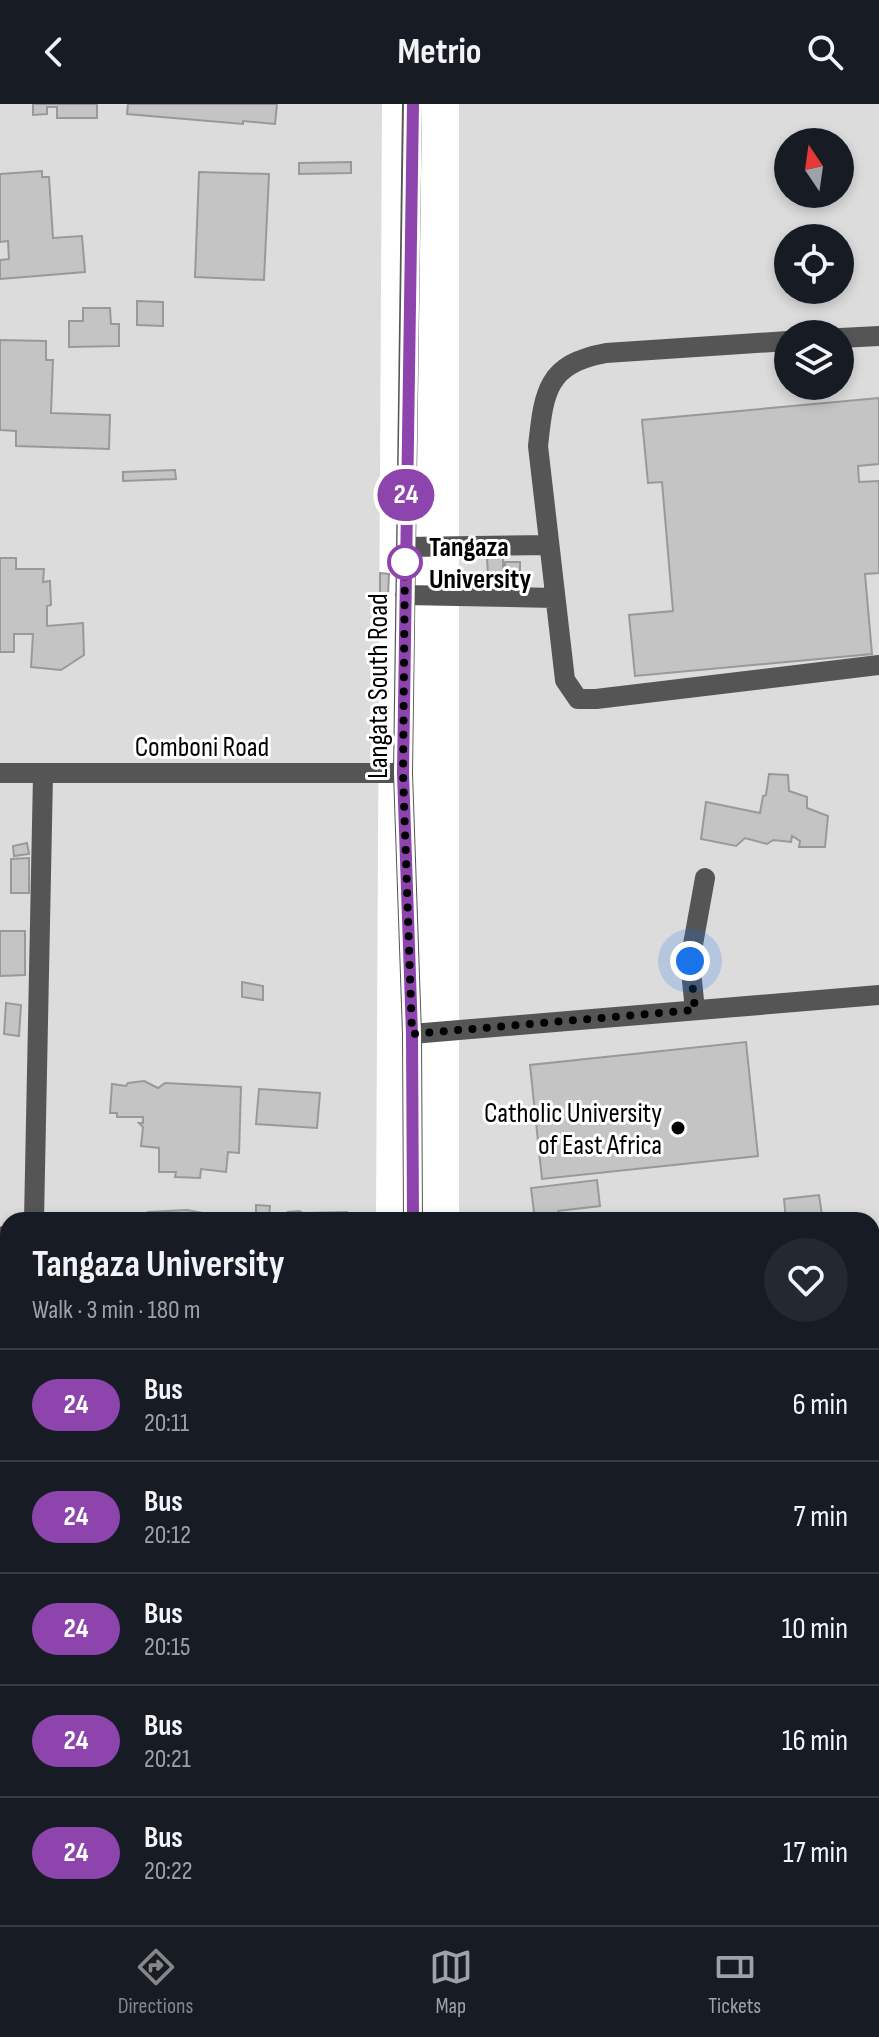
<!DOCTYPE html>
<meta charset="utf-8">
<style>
body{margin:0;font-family:"Sofia Sans Condensed",sans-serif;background:#242831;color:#f1f3f6;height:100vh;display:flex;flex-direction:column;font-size:30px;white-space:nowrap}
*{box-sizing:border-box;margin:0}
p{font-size:26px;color:#9ea1a6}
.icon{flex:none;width:44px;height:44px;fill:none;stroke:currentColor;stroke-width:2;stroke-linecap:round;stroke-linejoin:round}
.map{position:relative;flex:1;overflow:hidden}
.side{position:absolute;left:0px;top:1108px;width:880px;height:714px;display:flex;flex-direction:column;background:#171b24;border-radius:24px 24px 0 0;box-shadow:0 4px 12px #0003}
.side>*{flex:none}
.badge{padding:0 16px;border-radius:26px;font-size:28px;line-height:52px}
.needle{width:52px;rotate:347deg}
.buttons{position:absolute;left:774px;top:24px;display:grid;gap:16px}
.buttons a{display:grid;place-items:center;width:80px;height:80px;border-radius:50%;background:#171b24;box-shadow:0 4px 12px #0003;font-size:40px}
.you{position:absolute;width:40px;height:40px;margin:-20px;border:6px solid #fff;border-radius:50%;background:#1a73e8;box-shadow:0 0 0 12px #1a73e833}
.map>.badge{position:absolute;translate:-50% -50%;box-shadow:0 0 0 4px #fff}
.round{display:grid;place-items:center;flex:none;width:84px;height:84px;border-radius:42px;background:#242831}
.head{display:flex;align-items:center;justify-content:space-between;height:136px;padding:0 32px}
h1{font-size:38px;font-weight:700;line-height:60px}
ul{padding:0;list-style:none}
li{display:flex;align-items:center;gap:24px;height:112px;padding:0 32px;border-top:2px solid #363941}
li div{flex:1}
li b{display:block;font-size:30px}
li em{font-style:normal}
li .badge{min-width:88px;font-weight:700;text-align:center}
header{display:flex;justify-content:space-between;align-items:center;height:104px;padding:0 32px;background:#171b24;font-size:36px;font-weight:700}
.tabs{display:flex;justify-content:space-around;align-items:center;height:112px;border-top:2px solid #363941;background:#171b24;font-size:22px;color:#9ea1a6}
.tabs a{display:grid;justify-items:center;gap:4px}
.tabs .on{color:#858687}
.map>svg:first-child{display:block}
.green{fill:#dcdcdc;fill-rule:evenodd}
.building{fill:#c4c4c4;stroke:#999;stroke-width:2}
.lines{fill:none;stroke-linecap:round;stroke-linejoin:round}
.minor{stroke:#555;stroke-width:20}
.line-casing{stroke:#fff;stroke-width:18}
.line{stroke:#8e44ad;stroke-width:12}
.walk{stroke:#000;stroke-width:8;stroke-dasharray:0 14.4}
.stop-dot{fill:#fff;stroke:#8e44ad;stroke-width:4}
.poi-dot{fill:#000;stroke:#fff;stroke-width:3}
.labels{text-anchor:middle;stroke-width:6;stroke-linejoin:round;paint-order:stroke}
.stop-label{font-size:28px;font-weight:bold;fill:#000;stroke:#fff;text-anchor:start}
.street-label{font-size:28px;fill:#000;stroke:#fff}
.poi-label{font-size:28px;fill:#000;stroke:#fff;text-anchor:end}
</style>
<header><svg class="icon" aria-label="back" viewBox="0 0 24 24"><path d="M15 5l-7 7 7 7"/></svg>Metrio<svg class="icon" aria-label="search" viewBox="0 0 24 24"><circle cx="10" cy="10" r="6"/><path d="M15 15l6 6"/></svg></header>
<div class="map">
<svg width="879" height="1821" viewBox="0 0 879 1821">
<rect width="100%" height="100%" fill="#fff"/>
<path class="green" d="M0,0H382L376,1116H8V1743H0Z
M459,0H879V1821H460V1814H872V1116H459ZM788,38H840V90H788ZM788,134H840V186H788ZM788,230H840V282H788Z"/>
<path class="building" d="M33,0H97V14H57V3H47V10L33,11Z
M128,0H277L275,20L243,17V20L127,10Z
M351,58V69L299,70V59Z
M42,67V73H49L53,134L82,132L85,168L0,175V156L9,155L8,137L0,138V70Z
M199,68L269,70L264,176L195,173Z
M137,197L163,198V222L137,221Z
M83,204H110L111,220H119V242L69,243V217H83Z
M0,236L46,237V256H53L51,309L110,311L109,345L16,342V327L0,326Z
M879,294V360L858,362L859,378L879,377V469L865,470L872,550L635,572L629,511L673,507L662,378L648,379L642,316Z
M175,366L176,375L123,377V368Z
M0,454H16V465H44L43,478L50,477L51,501L47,502V522L83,519L84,551L61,566L31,563L33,530H14V548H0Z
M487,454H503V470H488Z
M505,458H520V471H505Z
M380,469L389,470L388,492H380Z
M769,670L788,671L789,687L807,693V704L828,712L825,743H799L800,737L792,732L791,738L773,736L767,740L745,734L736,742L701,735L706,698L760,709L763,692L766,691Z
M27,739L29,750L14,752L13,742Z
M29,754V789H11V755Z
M0,827H25V871L0,872Z
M242,878L263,882V896L242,893Z
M6,899L21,901L19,932L4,930Z
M746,938L758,1052L542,1075L530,961Z
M144,977L158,984L165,979L241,983L239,1049L228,1048L226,1068L201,1065L200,1074L175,1073L176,1068H159V1044L141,1042L143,1023L139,1019H143V1013H117V1009H110L112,980L126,982L128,979Z
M259,985L320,989L317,1024L256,1020Z
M597,1076L600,1102L558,1107L559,1116H535L531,1084Z
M819,1091L822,1111L786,1116L784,1095Z
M256,1101L270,1102L269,1111L273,1112L274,1116H256Z
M187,1106L214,1111L215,1116H148V1108Z
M299,1107L303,1109L347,1108L348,1116H281L289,1115L288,1108Z
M879,1236V1285L872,1286V1241L874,1237Z
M0,1524L8,1525V1566L0,1565Z
M872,1546H879V1591L872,1592Z
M0,1579L8,1583V1632H0Z"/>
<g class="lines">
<path class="minor" d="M412,0L403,669L412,930L413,1116
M840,234L879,232
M788,237L606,249C546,260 544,288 538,342L565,576L578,595H596L879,561
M406,443L549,441
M405,491L555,494
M0,669H403
M695,906L690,857L705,774
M412,930L879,891
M34,1116L43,671
M0,1133L8,1131
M872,1161L879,1160
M0,1359L8,1352
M403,1814V1821"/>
</g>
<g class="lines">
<defs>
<path id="line" d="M413,0L403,669L412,930L413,1116"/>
</defs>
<use href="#line" class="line-casing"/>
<use href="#line" class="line"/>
<path class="walk" d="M405,458L403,669L412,930L695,906L690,857"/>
</g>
<circle class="stop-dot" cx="405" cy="458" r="16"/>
<circle class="poi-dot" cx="678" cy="1024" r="8"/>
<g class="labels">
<g class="stop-label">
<text x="429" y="452">Tangaza<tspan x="429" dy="32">University</tspan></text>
</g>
<g class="street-label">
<text transform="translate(377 582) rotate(-90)" y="10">Langata South Road</text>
<text x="202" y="652">Comboni Road</text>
</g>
<g class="poi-label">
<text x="662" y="1018">Catholic University<tspan x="662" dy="32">of East Africa</tspan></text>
</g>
</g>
</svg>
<div class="buttons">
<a><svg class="needle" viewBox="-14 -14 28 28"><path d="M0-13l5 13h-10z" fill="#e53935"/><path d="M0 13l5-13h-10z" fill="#9ea1a6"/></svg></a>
<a><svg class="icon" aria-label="locate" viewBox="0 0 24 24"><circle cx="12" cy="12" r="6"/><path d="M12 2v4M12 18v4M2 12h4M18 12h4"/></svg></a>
<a><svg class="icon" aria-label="layers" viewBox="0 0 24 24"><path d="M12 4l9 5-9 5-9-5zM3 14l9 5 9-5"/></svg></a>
</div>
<div class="you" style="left:690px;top:857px"></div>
<b class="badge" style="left:406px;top:391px;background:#8e44ad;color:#fff">24</b>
<section class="side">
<div class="head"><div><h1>Tangaza University</h1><p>Walk · 3 min · 180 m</p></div><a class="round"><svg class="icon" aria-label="heart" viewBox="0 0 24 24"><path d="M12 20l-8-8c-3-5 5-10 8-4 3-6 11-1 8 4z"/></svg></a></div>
<ul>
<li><span class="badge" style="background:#8e44ad;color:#fff">24</span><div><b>Bus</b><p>20:11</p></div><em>6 min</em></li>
<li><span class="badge" style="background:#8e44ad;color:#fff">24</span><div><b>Bus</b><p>20:12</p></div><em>7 min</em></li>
<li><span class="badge" style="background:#8e44ad;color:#fff">24</span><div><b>Bus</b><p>20:15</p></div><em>10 min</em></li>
<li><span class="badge" style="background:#8e44ad;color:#fff">24</span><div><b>Bus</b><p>20:21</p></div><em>16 min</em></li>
<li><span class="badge" style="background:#8e44ad;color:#fff">24</span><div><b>Bus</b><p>20:22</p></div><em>17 min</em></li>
</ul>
</section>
</div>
<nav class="tabs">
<a class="on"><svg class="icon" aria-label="directions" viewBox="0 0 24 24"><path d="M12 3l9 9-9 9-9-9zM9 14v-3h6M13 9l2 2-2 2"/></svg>Directions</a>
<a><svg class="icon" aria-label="map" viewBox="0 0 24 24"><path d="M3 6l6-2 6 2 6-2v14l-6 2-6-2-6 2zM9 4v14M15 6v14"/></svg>Map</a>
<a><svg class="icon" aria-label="tickets" viewBox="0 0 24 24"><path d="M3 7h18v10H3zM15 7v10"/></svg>Tickets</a>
</nav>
